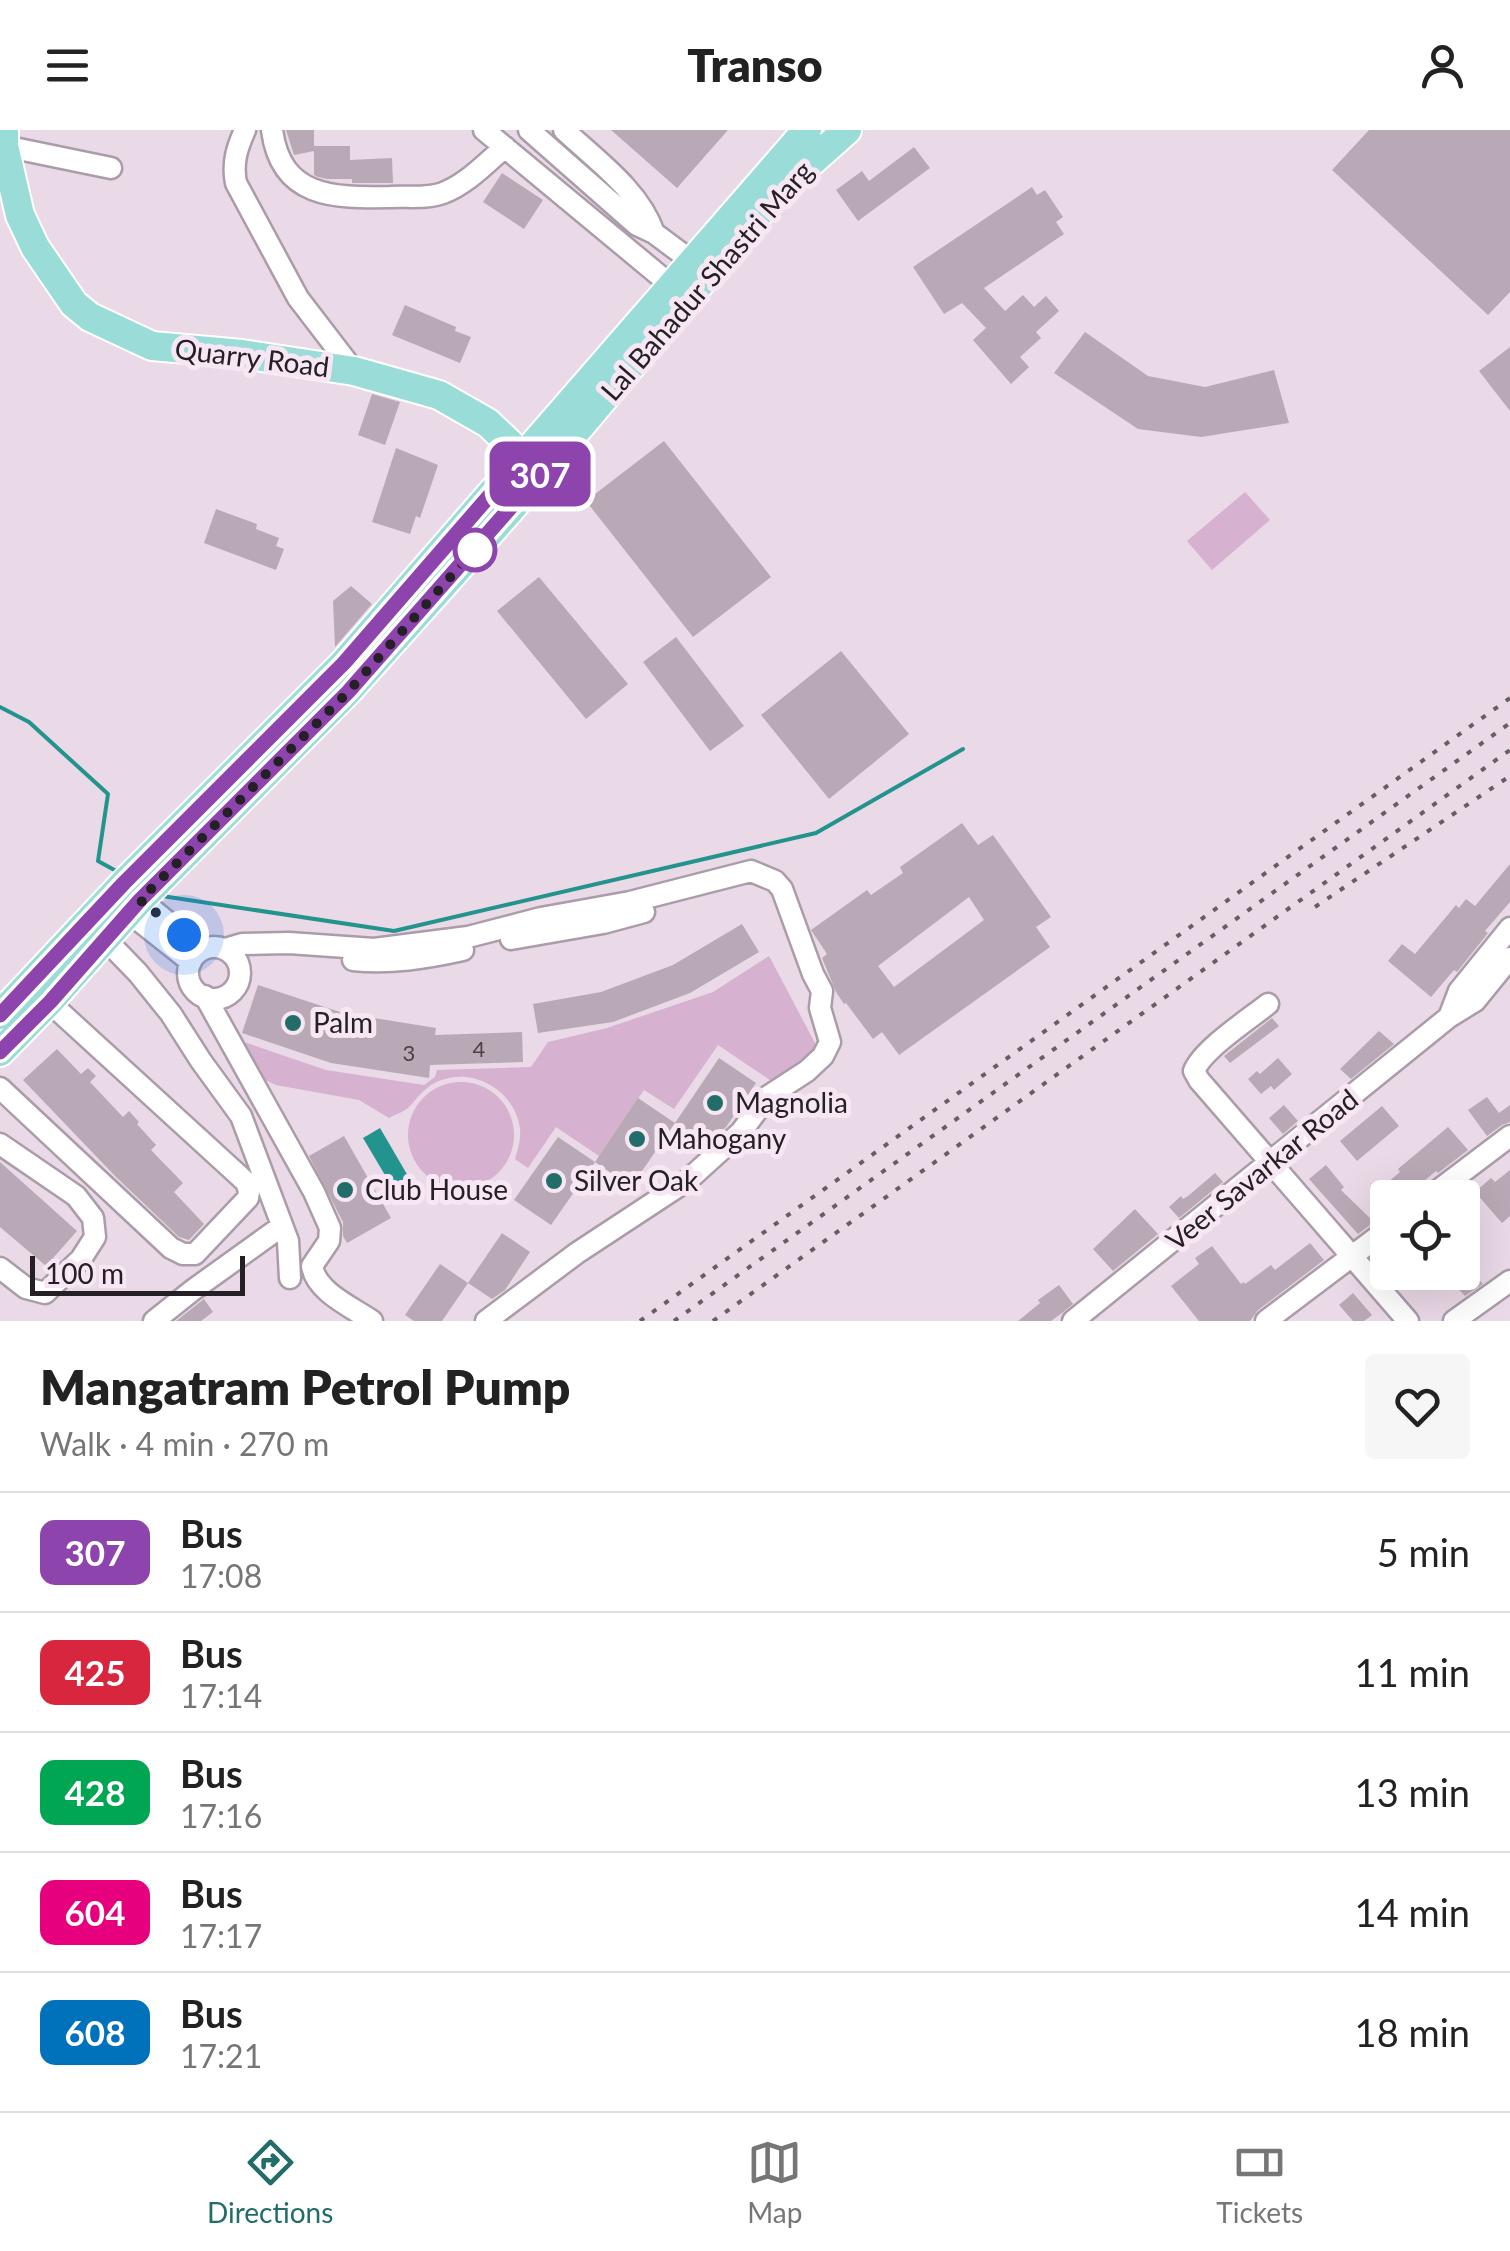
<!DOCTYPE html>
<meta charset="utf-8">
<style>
body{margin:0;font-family:Lato,sans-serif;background:#f6f6f6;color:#222;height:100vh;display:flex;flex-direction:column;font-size:38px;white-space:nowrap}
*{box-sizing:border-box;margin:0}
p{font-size:32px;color:#767676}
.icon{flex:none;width:55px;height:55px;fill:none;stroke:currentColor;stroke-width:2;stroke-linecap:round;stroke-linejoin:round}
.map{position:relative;height:1191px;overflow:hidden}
.side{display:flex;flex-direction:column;background:#fff;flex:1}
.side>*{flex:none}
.badge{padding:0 20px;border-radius:15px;font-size:35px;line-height:65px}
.tools{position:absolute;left:1370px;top:1050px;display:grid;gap:20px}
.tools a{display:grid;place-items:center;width:110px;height:110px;border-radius:10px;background:#fff;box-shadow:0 10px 40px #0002;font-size:50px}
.scale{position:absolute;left:30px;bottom:25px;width:215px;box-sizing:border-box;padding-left:10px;border:5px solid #252025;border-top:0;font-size:28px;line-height:35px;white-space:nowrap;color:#252025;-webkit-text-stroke:8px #f7e6f4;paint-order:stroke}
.you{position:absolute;width:50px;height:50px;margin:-25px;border:8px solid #fff;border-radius:50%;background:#1a73e8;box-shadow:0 0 0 15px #1a73e833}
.map>.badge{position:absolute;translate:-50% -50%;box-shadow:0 0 0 5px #fff}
.round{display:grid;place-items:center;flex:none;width:105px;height:105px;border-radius:10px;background:#f6f6f6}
.overview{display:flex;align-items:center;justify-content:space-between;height:170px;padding:0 40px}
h1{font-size:48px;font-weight:800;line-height:75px}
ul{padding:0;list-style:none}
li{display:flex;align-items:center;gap:30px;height:120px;padding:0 40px;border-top:2px solid #e0e0e0}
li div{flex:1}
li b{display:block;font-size:38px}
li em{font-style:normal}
li .badge{min-width:110px;font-weight:700;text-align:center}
header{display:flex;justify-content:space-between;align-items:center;height:130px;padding:0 40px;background:#fff;font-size:45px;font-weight:800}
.dock{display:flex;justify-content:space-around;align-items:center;height:140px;border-top:2px solid #e0e0e0;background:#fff;font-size:28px;color:#767676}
.dock a{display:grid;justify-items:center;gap:5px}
.dock .on{color:#226d69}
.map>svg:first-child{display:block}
.green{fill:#d6b1d0}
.water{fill:#23938e}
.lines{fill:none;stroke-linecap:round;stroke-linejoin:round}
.stream{stroke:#23938e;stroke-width:4}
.building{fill:#b9a9b6;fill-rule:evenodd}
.minor-casing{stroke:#ab9ca9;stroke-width:25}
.major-casing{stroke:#fff;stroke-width:32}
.minor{stroke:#fff;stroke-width:20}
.major{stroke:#99dcd8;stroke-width:28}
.rail{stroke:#665d65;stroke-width:4;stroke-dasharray:5 10;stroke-linecap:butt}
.line-casing{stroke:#fff;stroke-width:22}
.line{stroke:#8e44ad;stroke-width:15}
.walk{stroke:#252025;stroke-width:10;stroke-dasharray:0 18}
.stop-dot{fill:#fff;stroke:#8e44ad;stroke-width:5}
.poi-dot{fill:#226d69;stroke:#f7e6f4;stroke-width:4}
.labels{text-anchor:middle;stroke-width:10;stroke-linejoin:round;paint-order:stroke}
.number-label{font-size:22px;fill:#4a4249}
.street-label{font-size:28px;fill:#252025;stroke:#f7e6f4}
.poi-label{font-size:28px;fill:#252025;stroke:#f7e6f4;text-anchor:start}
</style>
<header><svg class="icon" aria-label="menu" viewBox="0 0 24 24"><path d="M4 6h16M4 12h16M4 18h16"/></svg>Transo<svg class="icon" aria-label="person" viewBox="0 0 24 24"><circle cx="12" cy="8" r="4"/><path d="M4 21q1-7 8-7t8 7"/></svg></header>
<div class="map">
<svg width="1510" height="1191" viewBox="0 0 1510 1191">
<rect width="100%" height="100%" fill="#ead9e7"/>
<path class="green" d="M1245,362L1270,390L1212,440L1187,411Z
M769,826L816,915L786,961L718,915L674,979L644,960L599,1026L556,997L528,1038L515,1029C518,1019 521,1010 520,999C516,964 479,939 445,949C428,953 421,964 409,977C404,982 396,984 389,988L359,970L276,955L259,947L244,912L326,940L424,955L435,947L437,940L531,937L548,912L607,898L713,862Z
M408 1005a53 53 0 1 1 106 0a53 53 0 1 1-106 0Z"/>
<path class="water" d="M380,998L415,1058L398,1067L363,1008Z"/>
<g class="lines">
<path class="stream" d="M0,577L29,592L108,664L98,731L118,742
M162,766L394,801L816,703L963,619"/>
</g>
<path class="building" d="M286,0H314V21L294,25Z
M611,0H728L677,58Z
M1369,0H1510V162L1488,185L1332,40Z
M314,16H350V30L392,28L393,53H352V49H327L318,47L314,45Z
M914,17L930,38L858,91L836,60L862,41L869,51Z
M502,43L543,70L524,99L483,72Z
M1032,57L1037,65L1045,60L1063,87L1056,92L1064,104L984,158L1005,181L1023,165L1034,177L1046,166L1059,181L1036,202L1041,208L1020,227L1029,237L1011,254L973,210L986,198L962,173L944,184L913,137Z
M405,175L456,197L455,201L471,207L460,233L392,205Z
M1085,202L1148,246L1205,257L1274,240L1289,293L1201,307L1138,299L1054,243Z
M1510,217V281L1479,241Z
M372,264L400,272L385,315L358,305Z
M664,311L771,447L693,507L586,371Z
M396,318L438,335L420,388L416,386L410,404L372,392Z
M216,379L257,394L256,399L279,408L276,416L284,419L276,440L204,413Z
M539,447L628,554L586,589L497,481Z
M351,456L372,474L335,517L333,471Z
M676,507L744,596L710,621L643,532Z
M841,521L909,604L829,669L761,585Z
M962,693L978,715L993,705L1051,787L1036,797L1050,817L899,925L882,902L873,909L846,873L844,874L836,862L822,828L827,824L811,800L867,760L871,765L903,743L900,737ZM969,767L984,790L894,857L878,836Z
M1510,734V772L1485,801L1488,803L1457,842L1454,840L1431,867L1388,831L1402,814L1415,824L1456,775L1459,778L1466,769L1475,776Z
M742,794L759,822L690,863L613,892L538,903L533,874L601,862L673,835Z
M258,855L343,883L436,898L435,905L522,902L523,932L430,935L429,948L331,933L242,903Z
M1272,888L1279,896L1230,933L1224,926Z
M1379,901L1394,914L1351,949L1340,939Z
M57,919L81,944L88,938L96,946L90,952L123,987L129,981L139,992L137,994L156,1015L151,1020L183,1053L174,1062L204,1094L189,1110L179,1107L116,1047L23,950Z
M719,928L756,953L726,997L707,1015L675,993Z
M1278,928L1292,944L1274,960L1271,956L1261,964L1248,949L1257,941L1260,944Z
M1487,967L1499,983L1510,975V992L1502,995L1487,1006L1468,980Z
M638,968L675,993L631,1057L595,1032L551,1095L514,1070L558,1007L595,1032Z
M1284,975L1298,991L1283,1004L1269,988Z
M1382,976L1399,996L1357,1031L1340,1011Z
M1448,997L1468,1020L1438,1043L1436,1041L1404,1068H1388L1381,1058L1400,1042L1398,1039Z
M344,1006L391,1088L347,1113L343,1106V1092L309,1026Z
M0,1032L77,1101L46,1136L0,1097Z
M1326,1035L1344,1057L1341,1060L1374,1092L1358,1104L1309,1049Z
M1510,1040V1086L1502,1093L1475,1062L1491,1048L1495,1052Z
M1215,1043L1223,1052L1179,1088L1169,1077L1181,1066L1183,1069L1188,1066Z
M1135,1079L1158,1104L1113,1141L1093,1119Z
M502,1103L530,1122L505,1160L492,1169L468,1153Z
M1310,1113L1324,1130L1258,1180L1250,1191H1199L1171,1156L1199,1134L1195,1128L1212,1116L1241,1154L1244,1152L1245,1154L1271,1135L1275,1140Z
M440,1134L468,1153L442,1191H414L405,1185Z
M1465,1135L1483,1154L1465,1166L1450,1150L1457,1142H1462Z
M1059,1155L1073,1174L1062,1183L1051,1191H1018L1040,1173L1038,1170Z
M1353,1163L1372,1185L1364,1191H1353L1339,1175Z
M204,1169L213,1182L201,1191H176Z"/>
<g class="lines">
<defs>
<path id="minor" d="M245,0C237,18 232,33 236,53L298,168L354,241
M272,0C281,68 333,68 390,67C406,66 428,69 443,63C467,54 486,33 505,17
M484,0L672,156
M529,0L637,95L654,103L693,132
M564,0C596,30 639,60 654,103
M4,16L111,38
M132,763L202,820
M118,774L191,832
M511,809L603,793L644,782
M106,810L138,843L171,884L201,931L241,986L288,1111L290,1148
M188 843a26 26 0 1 1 52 0a26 26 0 1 1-52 0Z
M225,819L242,814L289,813L374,819L468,807L541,788L630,772L751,741L775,751L782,759L813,844L822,861L820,878L830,912L823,926L807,941L767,967L741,1002L688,1050L577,1123L486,1191
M353,830C390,834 426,828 463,820
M205,866L314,1062L330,1098L329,1111L312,1136C316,1162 352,1177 372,1191
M1268,874C1248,890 1203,919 1194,941L1199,950L1408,1191
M1449,887L1459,861L1510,798
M0,958L171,1118L183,1124H195L248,1068L249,1061L246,1052L49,872
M0,1014L76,1066L93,1088L95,1107L81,1129L45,1163L26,1158L0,1138
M1428,1068L1510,1006
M154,1191L193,1160L282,1096
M1073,1191L1449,887L1475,871L1510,828
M1266,1191L1388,1099
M1454,1191L1510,1151"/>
<path id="major" d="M4,0V16L20,85L35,117L74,174L90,187L152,216L242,224L354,241L439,265L488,293L535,338
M0,885L124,753L344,533L807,0
M0,922L49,872L140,770L348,561L509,381L775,64L847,0"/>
</defs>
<use href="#minor" class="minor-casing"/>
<use href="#major" class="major-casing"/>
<use href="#minor" class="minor"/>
<use href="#major" class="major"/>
<path class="rail" d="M1315,777L1510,646
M640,1191L1510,568
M674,1191L1510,593
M713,1191L1510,620"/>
</g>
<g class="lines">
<defs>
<path id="line" d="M0,885L124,753L344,533L524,326L540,344L348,562L140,770L50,872L0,922"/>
</defs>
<use href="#line" class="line-casing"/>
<use href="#line" class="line"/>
<path class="walk" d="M184,805L140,770L348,562L486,407L475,420"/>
</g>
<circle class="stop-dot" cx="475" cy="420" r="20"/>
<g class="poi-dot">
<circle cx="293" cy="893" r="10"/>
<circle cx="715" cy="973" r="10"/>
<circle cx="637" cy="1009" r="10"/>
<circle cx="554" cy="1051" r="10"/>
<circle cx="345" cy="1060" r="10"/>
</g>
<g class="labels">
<g class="number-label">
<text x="479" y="927">4</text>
<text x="409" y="931">3</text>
</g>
<g class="street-label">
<text transform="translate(707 151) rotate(-49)" y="10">Lal Bahadur Shastri Marg</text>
<text transform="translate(252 228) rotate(7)" y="10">Quarry Road</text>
<text transform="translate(1262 1040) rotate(-39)" y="10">Veer Savarkar Road</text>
</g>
<g class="poi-label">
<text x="313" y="903">Palm</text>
<text x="735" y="983">Magnolia</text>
<text x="657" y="1019">Mahogany</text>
<text x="574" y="1061">Silver Oak</text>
<text x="365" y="1070">Club House</text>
</g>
</g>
</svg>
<div class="tools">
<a><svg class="icon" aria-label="locate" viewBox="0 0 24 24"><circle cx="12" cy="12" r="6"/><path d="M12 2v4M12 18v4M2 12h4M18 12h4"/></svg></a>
</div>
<div class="scale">100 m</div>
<div class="you" style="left:184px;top:805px"></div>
<b class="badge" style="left:540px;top:344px;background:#8e44ad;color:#fff">307</b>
</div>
<section class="side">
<div class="overview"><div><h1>Mangatram Petrol Pump</h1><p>Walk · 4 min · 270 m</p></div><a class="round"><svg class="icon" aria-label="heart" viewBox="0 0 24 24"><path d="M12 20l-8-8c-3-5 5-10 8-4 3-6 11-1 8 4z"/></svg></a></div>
<ul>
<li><span class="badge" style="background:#8e44ad;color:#fff">307</span><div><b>Bus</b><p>17:08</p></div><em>5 min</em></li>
<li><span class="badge" style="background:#d7263d;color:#fff">425</span><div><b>Bus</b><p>17:14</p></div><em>11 min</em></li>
<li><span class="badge" style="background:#00a651;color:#fff">428</span><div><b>Bus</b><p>17:16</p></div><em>13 min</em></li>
<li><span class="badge" style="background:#e6007e;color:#fff">604</span><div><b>Bus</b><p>17:17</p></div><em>14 min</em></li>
<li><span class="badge" style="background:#0072bc;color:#fff">608</span><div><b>Bus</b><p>17:21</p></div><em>18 min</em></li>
</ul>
</section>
<nav class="dock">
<a class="on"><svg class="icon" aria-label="directions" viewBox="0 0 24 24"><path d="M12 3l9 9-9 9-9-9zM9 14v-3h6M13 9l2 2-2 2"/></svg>Directions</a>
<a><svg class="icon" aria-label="map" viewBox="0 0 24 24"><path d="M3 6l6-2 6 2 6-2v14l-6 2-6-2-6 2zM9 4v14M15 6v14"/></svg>Map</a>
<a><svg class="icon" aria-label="tickets" viewBox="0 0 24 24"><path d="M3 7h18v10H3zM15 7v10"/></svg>Tickets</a>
</nav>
